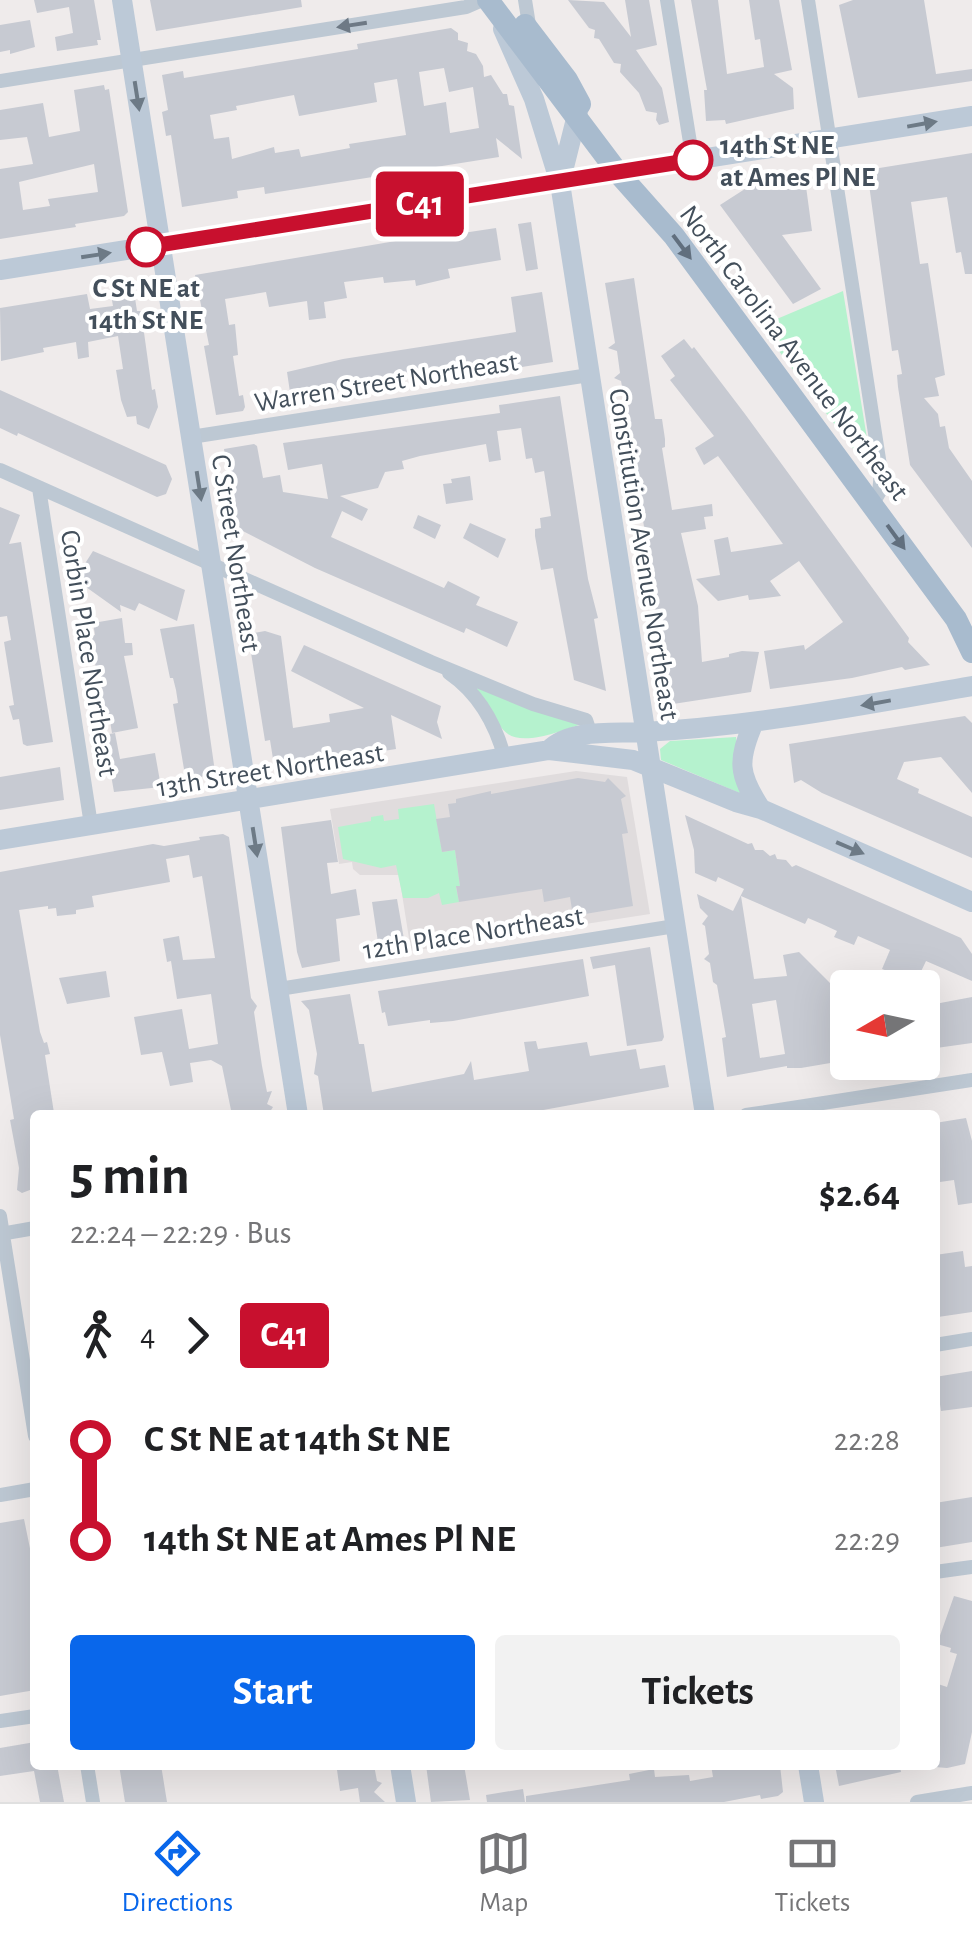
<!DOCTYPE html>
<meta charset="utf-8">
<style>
body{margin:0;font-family:"Alegreya Sans",sans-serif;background:#f2f2f2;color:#202124;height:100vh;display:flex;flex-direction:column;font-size:38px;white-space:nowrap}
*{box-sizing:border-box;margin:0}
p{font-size:32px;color:#757577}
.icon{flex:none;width:55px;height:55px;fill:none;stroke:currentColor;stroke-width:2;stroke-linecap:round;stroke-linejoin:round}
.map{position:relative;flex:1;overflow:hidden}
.details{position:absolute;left:30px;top:1110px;width:910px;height:660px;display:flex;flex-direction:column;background:#fff;border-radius:10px;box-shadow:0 10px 40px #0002}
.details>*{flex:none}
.badge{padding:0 20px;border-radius:8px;font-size:35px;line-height:65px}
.needle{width:65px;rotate:261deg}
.buttons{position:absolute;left:830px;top:970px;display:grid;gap:20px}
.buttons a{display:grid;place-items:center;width:110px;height:110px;border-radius:10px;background:#fff;box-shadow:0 10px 40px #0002;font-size:50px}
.map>.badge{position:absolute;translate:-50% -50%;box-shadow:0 0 0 5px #fff}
.legs{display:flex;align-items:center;gap:15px;height:110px;padding:0 40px;font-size:32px}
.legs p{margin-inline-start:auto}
.head{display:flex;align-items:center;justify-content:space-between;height:170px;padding:0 40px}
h1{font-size:55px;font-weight:700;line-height:75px}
.primary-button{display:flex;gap:20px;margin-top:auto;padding:20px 40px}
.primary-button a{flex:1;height:115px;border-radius:10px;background:#0967eb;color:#fff;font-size:40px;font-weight:700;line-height:115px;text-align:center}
.primary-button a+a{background:#f2f2f2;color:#202124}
ul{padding:0 40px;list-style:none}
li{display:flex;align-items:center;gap:35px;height:100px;font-size:38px}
li i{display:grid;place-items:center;width:15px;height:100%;margin:0 12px;background:currentColor}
li i::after{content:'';width:25px;height:25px;margin:-12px;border:8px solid;border-radius:50%;background:#fff}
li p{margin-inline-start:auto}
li:first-child i{background:linear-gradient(#0000 50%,currentColor 0)}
li:last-child i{background:linear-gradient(currentColor 50%,#0000 0)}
.menu{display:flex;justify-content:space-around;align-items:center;height:140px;border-top:2px solid #e0e0e0;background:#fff;font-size:28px;color:#757577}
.menu a{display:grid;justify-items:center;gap:5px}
.menu .current{color:#0967eb}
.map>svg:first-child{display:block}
.education{fill:#e0dcdd}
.green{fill:#b5f2ce}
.building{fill:#c7cad2;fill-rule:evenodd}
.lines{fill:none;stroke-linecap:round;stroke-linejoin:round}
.street{stroke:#bdc8d3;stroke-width:14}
.secondary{stroke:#bcc9d7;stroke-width:20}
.primary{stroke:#a8bbce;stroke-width:22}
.oneway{fill:#6e7985}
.oneway2{fill:#6d7a86}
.oneway3{fill:#616f7e}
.line-1-casing{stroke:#fff;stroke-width:22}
.line-1{stroke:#c8102e;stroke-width:15}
.stop-1-dot{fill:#fff;stroke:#c8102e;stroke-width:5}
.labels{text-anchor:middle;stroke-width:8;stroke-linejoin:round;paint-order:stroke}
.stop-label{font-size:28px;font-weight:bold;fill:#434f5b;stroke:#fff;text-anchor:start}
.street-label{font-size:28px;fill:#434f5b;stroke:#fff}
</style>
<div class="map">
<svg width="972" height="1802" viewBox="0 0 972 1802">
<rect width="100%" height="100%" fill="#efebeb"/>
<path class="education" d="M576,771L627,777L650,914L411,951L399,875H360L353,869L352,862L339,864L330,809Z"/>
<path class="green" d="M843,291L871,463L867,467L760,326Z
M475,686L581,724C565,730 524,746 508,734C495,724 484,700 475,686Z
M736,737L742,794L661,760L660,749L670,741Z
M434,804L442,852L455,850L460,886L456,887L459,902L442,905L439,893L428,898H403L396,865L381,868L343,859L338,827L371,821V817L383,815L384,821L399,819L398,809Z"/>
<path class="building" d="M34,0H94L101,40H97L98,45L57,51L55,37L73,33L69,7L37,13Z
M150,0H301L302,7L156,31Z
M568,0L604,2L631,37L625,0H649L657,45L636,50L662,88L669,122L659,125L656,120L657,113L646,111L639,93L620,72L621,64L614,63L599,39L594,38L595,30L589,28Z
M691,0H718L727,74L764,67L760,39L755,40L749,0H779L792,70L774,74L793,88L794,109L726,124L725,120L706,121L704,90H707Z
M853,0H924L936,74L972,69V81L858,98L839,5Z
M30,20L35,47L10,54V50L0,52V25Z
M451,28L458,33V40L468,43L467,51L476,54L483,66L484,77L491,75L503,94H507L509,105L514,106L522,159L496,138L499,157L265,194L264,187L237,191L238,198L182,207L171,135L166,136L162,112L168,110L162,75L183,71L184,78L358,49L357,44ZM444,68L449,92L473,87L479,128L450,133L446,102L424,106L419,72ZM397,79L406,135L349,144L350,148L301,157L299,149L275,153L274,147L232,159L229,137L214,139L210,115L237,110L236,106L294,95L299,116L316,113L377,102L374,83Z
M104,85L105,90L109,89L128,212L124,216L75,224L76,227L0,239V169L33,164L27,137L0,140V110L43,103L49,137L80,131L74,90ZM94,164L98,192L48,199L50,206L23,210L19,182Z
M972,153V274H965L961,252L956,253L947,197L911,202L920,264L928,263L945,375L935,378L939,396L924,398L938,414L940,427L945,426L949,448L972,481V548L910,465L898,387L897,375L902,374L898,350L892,351L867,170Z
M805,179L812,231L782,235L821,289L793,304L720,205L748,187Z
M531,222L538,269L526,271L518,224Z
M496,228L501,260L448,269L450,278L416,286L415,280L384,283L383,277L344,282L347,298L324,302L326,318L309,320L307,301L269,307L266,292L225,299L229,325L235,324L238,355L233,356L239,396L243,395L245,407L243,411L216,415L204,346L209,345L195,275L443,233V236Z
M634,278L655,419H662L665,439V447L662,448L672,510L712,504L713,516L704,517L706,529L681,533L698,606L702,662L729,657V654L742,651L759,652L751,692L673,704L670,690L662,687L668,681L656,619L659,614L654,608L648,551L639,496H636L631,441L625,439L630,433L627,412L618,409L625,403L621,381L614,378L620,373L617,351L608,348L615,343L605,283Z
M133,285L137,311H141L152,390L155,389L158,407L149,429L137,424L136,416L127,417L121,400L116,370L123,369L118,336L88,342L89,357L78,359L76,342L43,348L44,352L1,361L0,308L87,294L90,309L113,306L110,289Z
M542,292L553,362L448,379L446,370L291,399L287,372L343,359L516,332L511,297Z
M684,339L692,349L694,347L745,414L909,638L908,642L930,665L905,670L902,667L852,678L770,689L764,651L804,645L805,650L843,622L799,561L770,581L781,596L749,600L748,595L718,601L696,579L720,575L714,540L728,537L731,552L783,544L718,456L704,465L695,448L714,436L670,380L675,376L661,356Z
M0,390L166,465L172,479L166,494L157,497L18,433L17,436L0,428Z
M560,396L588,579L598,618L594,619L606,691L574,680L553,568L541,570L535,536V529L541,528L540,518L551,516L544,471L535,473L532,458L526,459L521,428L497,431L501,460L489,462L486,444L420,456L402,461L404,469L385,472L378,488L340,496L368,509L362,521L342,511L331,537L444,588L448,581L480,597L476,605L518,622L507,647L466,628L464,633L315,568L233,526L230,506H233L224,449L254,444L257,446L263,478L280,475L283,492L328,499L322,464L288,470L283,443L500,413L499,405Z
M470,476L473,500L446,504L443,484L452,483L451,479Z
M0,507L20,515L9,544L21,542L53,742L27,746L23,744L19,719L13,720L9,706L14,705L4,642L11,640L7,616L0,617Z
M418,515L441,525L435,539L413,528Z
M470,523L506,539L498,558L463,538Z
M93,551L185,590L177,621L139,603L135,611L120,605L121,612L79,582L82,575L79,573Z
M122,618L125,643H132L133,655L124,656L138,728L112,733L110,721L104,722L91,636L95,635L93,623Z
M194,624L215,772L193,780L185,775L173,704L178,703L176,690L173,678H170L160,629Z
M265,631L281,636L293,728L330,722L329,714L364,708L291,671L304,645L441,706L437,722L442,739L391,715L396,749L314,762V757L291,765H274L270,740L265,741L248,634Z
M965,716L972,723V793L941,757L904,762L897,779L919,789L918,793L972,817V858L822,793L801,780L794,783L789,744Z
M115,733L120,759L155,753L161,787L114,792L104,735Z
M60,767L64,800L0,810V777Z
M578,778L605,782L608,778L626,796L621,799L628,833L622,834L633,906L573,916L570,897L544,902L542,889L459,902L456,886H460L455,850L442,852L436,819L450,817L448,804L456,803V799L491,791V794Z
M685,815L748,844L752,843L755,850H763L770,856L775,854L777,859L786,860L792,867L796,865L961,938L972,954V981L926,961L916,982L882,969L890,950L858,936L854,945L834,937L837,931L822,924L808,918L805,924L741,896L754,979L787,976L783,955L799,952L830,983L848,981V1060L801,1068H787V1066L727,1077L722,1038L726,1037L717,985L713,982L710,963L704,959L709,954L705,926L702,924L708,916L700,908L697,894L733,911L744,889L718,877L716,882L695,873L694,850ZM776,1000L785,1054L760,1058L752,1004Z
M331,820L338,862L327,863L331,894L356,889L360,915L336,919L340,961L302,968L297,952L281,827Z
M223,834L229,837L251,998L257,1006L254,1012L262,1066L267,1092L272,1091L267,1104L273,1107L268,1115H232L222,1066L211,1060L190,1063L193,1082L170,1086L162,1052L141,1055L134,1017L182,1009L189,1049L218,1044L211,994L177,999L171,961L167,962L163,939L179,936L183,960L215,958L202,876L193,878L189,855L166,859L170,882L92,896L94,907L76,910V914L57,916L56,908L48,909V906L19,910L40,1032L44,1043L47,1042L50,1054L45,1055L54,1113L35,1115V1188L22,1193L17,1190L19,1168L10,1120L14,1119L0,1035V872L153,844L164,846L200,840L199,837Z
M397,899L405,945L379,949L372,902Z
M650,947L664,1037L662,1041L627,1046L615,965L593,969L590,957Z
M583,959L589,996L453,1021L430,1023V1020L388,1026L385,1012L382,1013L378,991Z
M106,971L110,997L67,1004L59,978Z
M350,994L359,1044H364L372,1092L464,1074L471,1061L474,1080L529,1071L524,1042L536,1041L538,1049L587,1042L590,1056L636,1049L640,1069L665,1065L669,1087L516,1115H324L318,1076L314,1074L317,1054L309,1010L301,1001Z
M972,997V1043L922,1050V1001L934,999L935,1004Z
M966,1118L972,1141V1203L958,1205L954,1180L940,1182L939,1173L935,1174V1123Z
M963,1251L965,1267L972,1266V1312L938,1317L935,1315V1255Z
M972,1371V1407L941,1411L939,1398H935V1377Z
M972,1497V1542L935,1548V1503Z
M24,1519L35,1573V1690L0,1696V1523Z
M954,1596L972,1601V1732L965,1764L947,1768L935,1767V1683L947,1687L957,1654L950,1652L951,1648L937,1644Z
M35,1742V1765H57L64,1802H40L34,1771L0,1776V1748Z
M119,1765H161L167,1802H125Z
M353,1765H374L377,1781L382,1783L374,1792L385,1802H360L358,1788L340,1791L337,1770Z
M426,1765H464L470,1800L431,1802Z
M711,1765H780L783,1792L778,1796L761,1799L760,1795L724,1802H526V1796L630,1780L629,1774L654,1769L655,1777L689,1775L690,1781L713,1777Z
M835,1765H900L901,1772L839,1786Z
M523,1789L525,1802H487L486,1795Z"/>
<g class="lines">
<path class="street" d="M525,0L530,31
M667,0L693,161
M808,0L881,472L879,493L872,505
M0,81L466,7L482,0
M191,437L589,375
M0,470L431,662L533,704L586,720L591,735
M39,488L91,825
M449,673C478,693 496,725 505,759
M279,989L675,926
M746,1115L972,1080
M0,1216L35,1436
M0,1234L35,1228
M935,1345L972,1339
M0,1495L35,1489
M935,1572L972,1567
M0,1721L35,1716
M87,1765L93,1802
M917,1802L972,1793"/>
<path class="secondary" d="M122,0L298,1115
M503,29L534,99L560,183L705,1115
M560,183L579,107
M0,270L972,116
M754,722C737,761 738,774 761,809
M549,750C571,728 615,734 644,732C755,726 863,705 972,686
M0,840L549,750L633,760L736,802L761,809L972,902
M400,1765L406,1802
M808,1765L814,1802"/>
<path class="primary" d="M488,0L619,174L674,236L956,619L972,652
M525,25L567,80L580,104"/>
</g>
<defs><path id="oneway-solid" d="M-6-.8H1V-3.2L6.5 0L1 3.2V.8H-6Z" transform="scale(2.5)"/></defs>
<use class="oneway" href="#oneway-solid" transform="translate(352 25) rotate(171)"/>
<g class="oneway2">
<use href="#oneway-solid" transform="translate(137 96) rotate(81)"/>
<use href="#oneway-solid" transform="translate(922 124) rotate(-10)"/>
<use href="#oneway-solid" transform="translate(96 255) rotate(-9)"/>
<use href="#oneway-solid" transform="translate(199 486) rotate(81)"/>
<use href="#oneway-solid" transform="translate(876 703) rotate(170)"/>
<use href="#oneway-solid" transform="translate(255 842) rotate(81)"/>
<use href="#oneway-solid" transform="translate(850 848) rotate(23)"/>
</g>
<g class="oneway3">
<use href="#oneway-solid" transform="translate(682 247) rotate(53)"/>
<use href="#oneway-solid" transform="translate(896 537) rotate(54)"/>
</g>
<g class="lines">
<defs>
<path id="line-1" d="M146,247L693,160"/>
</defs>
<use href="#line-1" class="line-1-casing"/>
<use href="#line-1" class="line-1"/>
</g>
<g class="stop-1-dot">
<circle cx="693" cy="160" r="18"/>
<circle cx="146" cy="247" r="18"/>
</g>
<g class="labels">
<g class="stop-label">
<text x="720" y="154">14th St NE<tspan x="720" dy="32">at Ames Pl NE</tspan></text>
<text x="146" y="297" text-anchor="middle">C St NE at<tspan x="146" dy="32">14th St NE</tspan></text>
</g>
<g class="street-label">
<text transform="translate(795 352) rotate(53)" y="10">North Carolina Avenue Northeast</text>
<text transform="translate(386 381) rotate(-9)" y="10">Warren Street Northeast</text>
<text transform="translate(237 553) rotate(81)" y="10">C Street Northeast</text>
<text transform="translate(645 554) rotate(81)" y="10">Constitution Avenue Northeast</text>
<text transform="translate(90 653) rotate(81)" y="10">Corbin Place Northeast</text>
<text transform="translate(270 769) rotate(-9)" y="10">13th Street Northeast</text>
<text transform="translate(473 932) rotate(-9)" y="10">12th Place Northeast</text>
</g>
</g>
</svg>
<div class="buttons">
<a><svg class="needle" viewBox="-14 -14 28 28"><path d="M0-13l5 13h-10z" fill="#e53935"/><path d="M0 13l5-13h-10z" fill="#757577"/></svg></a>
</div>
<b class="badge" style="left:420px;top:204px;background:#c8102e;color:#fff">C41</b>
<section class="details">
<div class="head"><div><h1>5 min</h1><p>22:24 – 22:29 · Bus</p></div><b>$2.64</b></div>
<div class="legs"><svg class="icon" aria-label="walk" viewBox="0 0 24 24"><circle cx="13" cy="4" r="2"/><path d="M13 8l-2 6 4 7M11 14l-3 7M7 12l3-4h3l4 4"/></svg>4<svg class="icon" aria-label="forward" viewBox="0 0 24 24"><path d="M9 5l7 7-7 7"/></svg><b class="badge" style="background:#c8102e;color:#fff">C41</b></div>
<ul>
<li><i style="color:#c8102e"></i><b>C St NE at 14th St NE</b><p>22:28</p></li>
<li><i style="color:#c8102e"></i><b>14th St NE at Ames Pl NE</b><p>22:29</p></li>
</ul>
<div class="primary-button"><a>Start</a><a>Tickets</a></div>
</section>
</div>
<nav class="menu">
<a class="current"><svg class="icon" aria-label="directions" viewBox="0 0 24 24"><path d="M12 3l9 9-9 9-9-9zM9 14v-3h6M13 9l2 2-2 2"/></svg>Directions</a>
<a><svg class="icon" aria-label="map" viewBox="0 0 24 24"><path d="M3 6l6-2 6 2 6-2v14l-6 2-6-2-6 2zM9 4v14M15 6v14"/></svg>Map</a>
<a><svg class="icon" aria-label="tickets" viewBox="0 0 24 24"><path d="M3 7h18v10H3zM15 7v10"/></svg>Tickets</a>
</nav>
